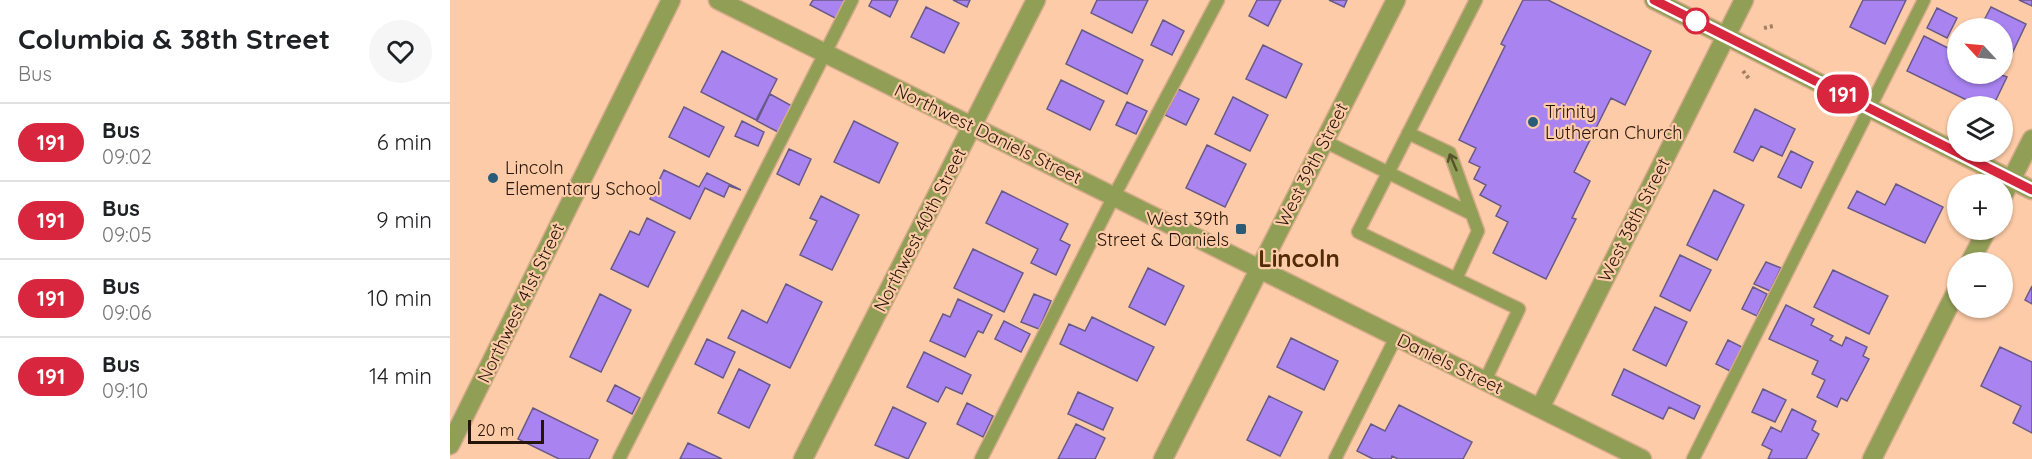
<!DOCTYPE html>
<meta charset="utf-8">
<style>
body{margin:0;font-family:Quicksand,sans-serif;background:#f6f6f6;color:#202124;height:100vh;display:flex;flex-direction:column;font-size:22px;white-space:nowrap}
*{box-sizing:border-box;margin:0}
p{font-size:20px;color:#757577}
.icon{flex:none;width:33px;height:33px;fill:none;stroke:currentColor;stroke-width:2;stroke-linecap:round;stroke-linejoin:round}
.map{position:relative;flex:1;overflow:hidden}
.panel{display:flex;flex-direction:column;background:#fff;width:450px}
.panel>*{flex:none}
.badge{padding:0 12px;border-radius:20px;font-size:21px;line-height:39px}
.needle{width:39px;rotate:296deg}
.buttons{position:absolute;left:1497px;top:18px;display:grid;gap:12px}
.buttons a{display:grid;place-items:center;width:66px;height:66px;border-radius:50%;background:#fff;box-shadow:0 2px 4px #0004;font-size:30px}
.scale{position:absolute;left:18px;bottom:15px;width:76px;box-sizing:border-box;padding-left:6px;border:3px solid #251407;border-top:0;font-size:16px;line-height:21px;white-space:nowrap;color:#251407;-webkit-text-stroke:4px #fdcba7;paint-order:stroke}
.map>.badge{position:absolute;translate:-50% -50%;box-shadow:0 0 0 3px #fff}
.round{display:grid;place-items:center;flex:none;width:63px;height:63px;border-radius:32px;background:#f6f6f6}
.headline{display:flex;align-items:center;justify-content:space-between;height:102px;padding:0 18px}
h1{font-size:28px;font-weight:700;line-height:45px}
ul{padding:0;list-style:none}
li{display:flex;align-items:center;gap:18px;height:78px;padding:0 18px;border-top:2px solid #e0e0e0}
li div{flex:1}
li b{display:block;font-size:22px}
li em{font-style:normal}
li .badge{min-width:66px;font-weight:700;text-align:center}
main{display:flex;flex:1;min-height:0}
.map>svg:first-child{display:block}
.building{fill:#a984f1;stroke:#685a88;stroke-width:1.5}
.lines{fill:none;stroke-linecap:round;stroke-linejoin:round}
.service-casing{stroke:#d6aa8a;stroke-width:15}
.minor-casing{stroke:#d6aa8a;stroke-width:21}
.tertiary-casing{stroke:#d6aa8a;stroke-width:21}
.path{stroke:#a37f64;stroke-width:4;stroke-dasharray:3 3;stroke-linecap:butt}
.service{stroke:#919e56;stroke-width:12}
.minor{stroke:#919e56;stroke-width:18}
.tertiary{stroke:#919e56;stroke-width:18}
.oneway{stroke:#56522b}
.line-casing{stroke:#fff;stroke-width:14}
.line{stroke:#d7263d;stroke-width:9}
.stop-dot{fill:#fff;stroke:#d7263d;stroke-width:3}
.poi-dot{fill:#2a5b79;stroke:#fdcba7;stroke-width:2}
.labels{text-anchor:middle;stroke-width:4.5;stroke-linejoin:round;paint-order:stroke}
.poi-label{font-size:18px;fill:#251407;stroke:#fdcba7;text-anchor:start}
.street-label{font-size:18px;fill:#251407;stroke:#fdcba7}
.district-label{font-size:24px;font-weight:bold;fill:#522b07;stroke:#fdcba7}
</style>
<main>
<section class="panel">
<div class="headline"><div><h1>Columbia &amp; 38th Street</h1><p>Bus</p></div><a class="round"><svg class="icon" aria-label="heart" viewBox="0 0 24 24"><path d="M12 20l-8-8c-3-5 5-10 8-4 3-6 11-1 8 4z"/></svg></a></div>
<ul>
<li><span class="badge" style="background:#d7263d;color:#fff">191</span><div><b>Bus</b><p>09:02</p></div><em>6 min</em></li>
<li><span class="badge" style="background:#d7263d;color:#fff">191</span><div><b>Bus</b><p>09:05</p></div><em>9 min</em></li>
<li><span class="badge" style="background:#d7263d;color:#fff">191</span><div><b>Bus</b><p>09:06</p></div><em>10 min</em></li>
<li><span class="badge" style="background:#d7263d;color:#fff">191</span><div><b>Bus</b><p>09:10</p></div><em>14 min</em></li>
</ul>
</section>
<div class="map">
<svg width="1582" height="459" viewBox="0 0 1582 459">
<rect width="100%" height="100%" fill="#fdcba7"/>
<path class="building" d="M363,0H396L387,19L360,5Z
M422,0H448L440,17L419,6Z
M503,0H520L517,7Z
M647,0H698L682,33L641,13Z
M807,0H831L818,26L799,16Z
M879,0H897L894,7Z
M1073,0H1098L1201,51L1175,105L1161,98L1124,172L1140,181L1122,218L1126,219L1096,279L1043,253L1058,222L1046,216L1051,206L1030,195L1036,185L1024,179L1030,167L1019,162L1026,148L1009,140L1055,46L1051,44Z
M1413,0H1456L1435,44L1400,27Z
M1569,0H1582V6Z
M476,7L509,23L494,53L461,37Z
M1541,7L1576,24L1559,60L1552,57V28H1530Z
M1487,8L1507,18L1497,38L1477,28Z
M713,20L734,31L722,55L701,45Z
M632,30L693,60L677,94L616,64Z
M1474,36L1508,53V74H1549L1557,77L1543,106H1529L1457,71Z
M813,45L852,64L836,98L796,79Z
M272,51L327,79L306,120L251,92Z
M611,80L654,101L640,130L597,109Z
M728,89L749,99L736,125L715,115Z
M320,94L342,106L328,132L307,121Z
M783,97L818,115L800,151L765,134Z
M677,102L697,111L686,134L666,125Z
M234,107L274,127L259,157L219,137Z
M1305,109L1345,129L1332,156L1311,146L1303,161L1284,152Z
M292,121L314,132L308,146L285,136Z
M404,121L448,143L429,183L384,162Z
M757,145L796,164L775,207L736,188Z
M339,149L361,159L349,185L327,174Z
M1341,151L1363,162L1351,188L1328,177Z
M214,170L249,187L257,173L291,190L279,186L274,197L255,188L240,219L200,199Z
M1446,184L1493,207L1475,243L1398,208L1407,191L1435,205Z
M1264,190L1294,205L1267,260L1237,245Z
M552,191L618,224L610,240L620,245L606,275L581,263L588,249L536,223Z
M371,196L409,215L382,270L350,255L367,221L360,218Z
M197,218L225,232L198,287L161,269L180,231L189,235Z
M523,249L573,273L554,312L504,288Z
M1230,255L1261,270L1240,311L1210,296Z
M1316,262L1331,268L1320,291L1304,284Z
M698,268L734,286L715,325L679,307Z
M1383,270L1438,296L1419,334L1364,307Z
M336,284L372,302L340,368L278,338L292,310L317,323Z
M1582,286V304L1575,300Z
M1303,287L1317,294L1307,316L1292,309Z
M150,294L181,310L151,372L120,357Z
M584,294L601,301L589,329L571,322Z
M508,299L542,315L533,333L528,331L515,357L480,341L493,314L500,317Z
M1336,305L1364,319L1361,325L1383,336L1380,340L1392,346L1396,337L1417,347L1413,356L1419,359L1397,401L1391,398L1387,407L1367,397L1375,380L1362,374L1368,361L1319,339Z
M1205,307L1237,322L1216,366L1183,350Z
M642,317L704,347L687,381L610,344L619,324L635,331Z
M554,321L580,334L571,352L545,339Z
M841,338L888,361L874,390L827,367Z
M257,339L285,352L273,378L245,364Z
M1278,340L1292,347L1280,371L1266,364Z
M1550,347L1582,362V433L1563,423L1571,406L1531,386Z
M474,352L521,375L512,394L496,387L488,402L457,387Z
M289,369L320,385L299,428L268,413Z
M1174,369L1250,406L1244,419L1219,407L1213,419L1162,395Z
M165,385L190,398L182,414L157,401Z
M1313,389L1336,400L1325,422L1302,412Z
M628,392L663,408L653,430L618,414Z
M819,396L852,412L830,456L797,440Z
M517,403L543,416L533,437L507,424Z
M949,405L1022,442L1013,459H948L942,456L941,459H923L907,451L921,424L935,431Z
M443,407L476,423L458,459L425,445Z
M83,408L148,440L139,459H109L68,439Z
M1342,409L1366,421L1362,430L1369,434L1356,459H1318L1322,450L1312,445L1321,427L1331,432Z
M626,424L655,438L645,459H608Z
M238,443L272,459H230Z"/>
<g class="lines">
<defs>
<path id="service" d="M1026,0L908,232L1069,309L1035,381
M958,133L1000,153L1028,231L1006,279
M874,141L1022,214
M169,459L402,0
M531,459L664,196L768,0
M885,459L946,337
M1243,459L1474,0"/>
<path id="minor" d="M268,0L1192,459
M1552,198L1582,139
M1520,262L1537,230
M1090,408L1294,0
M0,445L221,0
M353,459L586,0
M1422,459L1508,288"/>
<path id="tertiary" d="M1204,0L1582,190
M713,459L946,0"/>
</defs>
<use href="#service" class="service-casing"/>
<use href="#minor" class="minor-casing"/>
<use href="#tertiary" class="tertiary-casing"/>
<path class="path" d="M1314,28L1323,26
M1293,71L1300,80"/>
<use href="#service" class="service"/>
<use href="#minor" class="minor"/>
<use href="#tertiary" class="tertiary"/>
</g>
<defs><path id="oneway-shaft" d="M-6 0H5M1.5-3L5.5 0L1.5 3" fill="none" stroke-width="1.6" stroke-linecap="round" stroke-linejoin="round" transform="scale(1.5)"/></defs>
<use class="oneway" href="#oneway-shaft" transform="translate(1003 162) rotate(-113)"/>
<g class="lines">
<defs>
<path id="line" d="M1204,0L1582,190"/>
</defs>
<use href="#line" class="line-casing"/>
<use href="#line" class="line"/>
</g>
<circle class="stop-dot" cx="1246" cy="21" r="12"/>
<g class="poi-dot">
<circle cx="1083" cy="122" r="6"/>
<circle cx="43" cy="178" r="6"/>
<rect x="785" y="223" width="12" height="12" rx="3"/>
</g>
<g class="labels">
<g class="poi-label">
<text x="1095" y="118">Trinity<tspan x="1095" dy="21">Lutheran Church</tspan></text>
<text x="55" y="174">Lincoln<tspan x="55" dy="21">Elementary School</tspan></text>
<text x="779" y="225" text-anchor="end">West 39th<tspan x="779" dy="21">Street &amp; Daniels</tspan></text>
</g>
<g class="street-label">
<text transform="translate(538 134) rotate(26)" y="6">Northwest Daniels Street</text>
<text transform="translate(862 165) rotate(-63)" y="6">West 39th Street</text>
<text transform="translate(1184 220) rotate(-63)" y="6">West 38th Street</text>
<text transform="translate(470 230) rotate(-63)" y="6">Northwest 40th Street</text>
<text transform="translate(71 303) rotate(-64)" y="6">Northwest 41st Street</text>
<text transform="translate(1000 364) rotate(26)" y="6">Daniels Street</text>
</g>
<g class="district-label">
<text x="849" y="267">Lincoln</text>
</g>
</g>
</svg>
<div class="buttons">
<a><svg class="needle" viewBox="-14 -14 28 28"><path d="M0-13l5 13h-10z" fill="#e53935"/><path d="M0 13l5-13h-10z" fill="#757577"/></svg></a>
<a><svg class="icon" aria-label="layers" viewBox="0 0 24 24"><path d="M12 4l9 5-9 5-9-5zM3 14l9 5 9-5"/></svg></a>
<a>+</a>
<a>−</a>
</div>
<div class="scale">20 m</div>
<b class="badge" style="left:1393px;top:94px;background:#d7263d;color:#fff">191</b>
</div>
</main>
